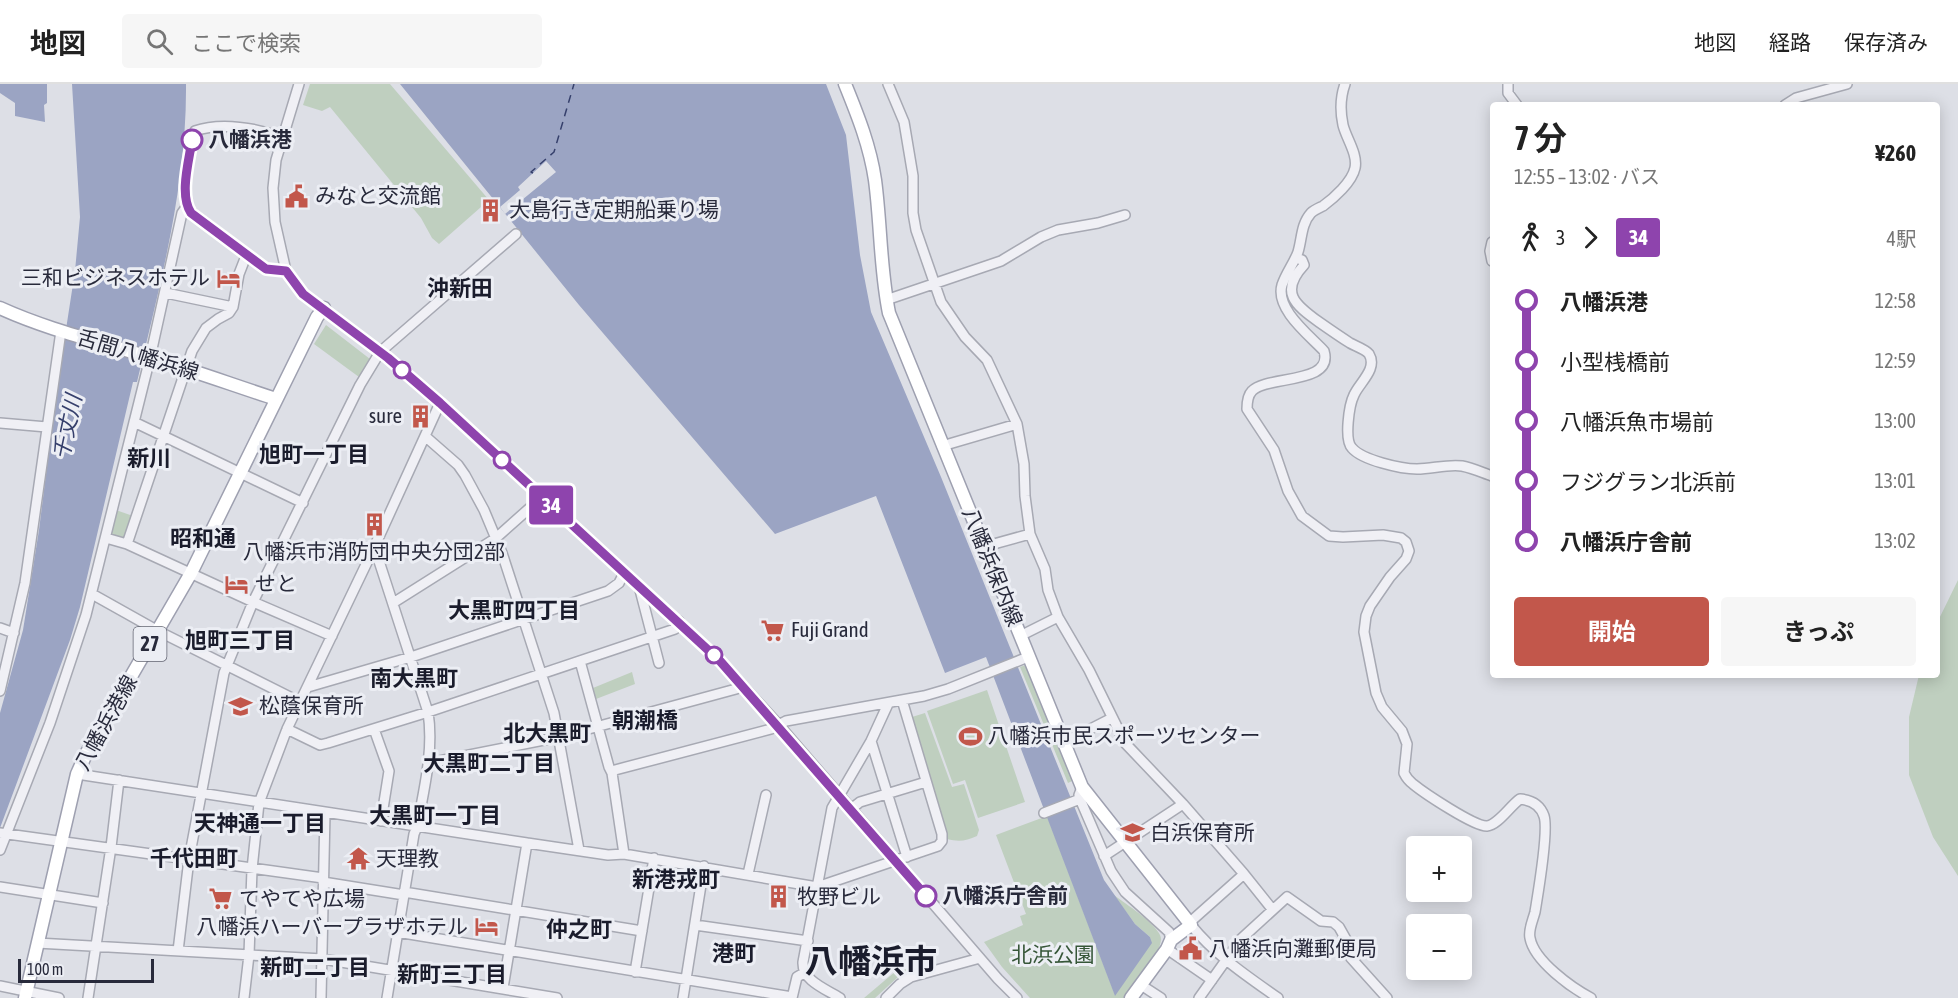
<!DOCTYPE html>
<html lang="ja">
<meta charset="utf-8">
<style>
body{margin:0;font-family:"Asap Condensed","Noto Sans JP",sans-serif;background:#f6f6f6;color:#222;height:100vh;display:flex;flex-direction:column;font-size:22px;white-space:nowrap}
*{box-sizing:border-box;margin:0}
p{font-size:20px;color:#767676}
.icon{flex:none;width:33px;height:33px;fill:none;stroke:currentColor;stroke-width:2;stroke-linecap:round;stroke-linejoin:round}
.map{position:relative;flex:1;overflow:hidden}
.details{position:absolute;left:1490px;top:18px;width:450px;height:576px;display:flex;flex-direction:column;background:#fff;border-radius:6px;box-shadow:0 3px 15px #0003}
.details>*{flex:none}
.badge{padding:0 12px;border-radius:4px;font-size:21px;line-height:39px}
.fabs{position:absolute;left:1406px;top:752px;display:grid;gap:12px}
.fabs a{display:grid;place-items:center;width:66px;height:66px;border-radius:6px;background:#fff;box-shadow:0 3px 15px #0003;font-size:30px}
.scale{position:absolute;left:18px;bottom:15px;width:136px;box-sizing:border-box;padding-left:6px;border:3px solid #282a3b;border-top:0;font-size:16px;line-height:21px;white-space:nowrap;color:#282a3b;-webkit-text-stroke:4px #eceef4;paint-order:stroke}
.map>.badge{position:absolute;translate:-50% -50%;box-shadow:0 0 0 3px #fff}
.legs{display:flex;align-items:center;gap:9px;height:66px;padding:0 24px;font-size:20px}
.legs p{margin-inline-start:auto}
.overview{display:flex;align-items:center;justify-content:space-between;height:102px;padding:0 24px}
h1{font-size:33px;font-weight:700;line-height:45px}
.action{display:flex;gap:12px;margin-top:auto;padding:12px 24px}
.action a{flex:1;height:69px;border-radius:6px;background:#c2574b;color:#fff;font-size:24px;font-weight:700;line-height:69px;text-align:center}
.action a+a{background:#f6f6f6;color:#222}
ul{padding:0 24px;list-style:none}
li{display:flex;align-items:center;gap:21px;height:60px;font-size:22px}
li i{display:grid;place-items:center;width:9px;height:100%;margin:0 8px;background:currentColor}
li i::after{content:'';width:15px;height:15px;margin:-8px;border:4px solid;border-radius:50%;background:#fff}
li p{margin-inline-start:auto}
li:first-child i{background:linear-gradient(#0000 50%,currentColor 0)}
li:last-child i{background:linear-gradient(currentColor 50%,#0000 0)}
header{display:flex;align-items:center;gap:36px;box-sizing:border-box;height:84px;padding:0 30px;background:#fff;border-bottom:2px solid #e0e0e0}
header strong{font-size:28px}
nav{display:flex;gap:33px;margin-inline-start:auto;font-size:21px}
.search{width:420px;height:54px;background:#f6f6f6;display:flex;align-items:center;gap:15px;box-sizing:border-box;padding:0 21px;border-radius:6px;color:#767676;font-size:22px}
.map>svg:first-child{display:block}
.green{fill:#bfcfbf}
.water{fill:#9ba4c3}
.pier{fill:#dddfe6}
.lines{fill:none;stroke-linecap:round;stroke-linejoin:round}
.ferry{stroke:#36406c;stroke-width:1.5;stroke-dasharray:8 6;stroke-linecap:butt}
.minor-casing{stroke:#a7a9b3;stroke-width:12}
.major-casing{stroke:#9ea0b0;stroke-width:15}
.minor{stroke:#f0f0f5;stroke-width:9}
.major{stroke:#fff;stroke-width:12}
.line-1-casing{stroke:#fff;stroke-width:14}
.line-1{stroke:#8e44ad;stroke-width:9}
.stop-1-dot{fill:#fff;stroke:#8e44ad;stroke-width:3}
.labels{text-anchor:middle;stroke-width:6;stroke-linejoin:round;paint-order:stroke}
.shield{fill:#eceef4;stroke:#636572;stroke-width:1.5}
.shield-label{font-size:20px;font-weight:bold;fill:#282a3b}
.stop-label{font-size:21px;font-weight:bold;fill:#282a3b;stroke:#eceef4;text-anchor:start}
.poi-label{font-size:21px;fill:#282a3b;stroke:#eceef4;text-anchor:start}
.street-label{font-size:21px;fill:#282a3b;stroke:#eceef4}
.park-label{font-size:21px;fill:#365638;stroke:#eceef4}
.neighbourhood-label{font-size:22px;font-weight:bold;fill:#1a1c2c;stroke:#eceef4}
.water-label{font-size:22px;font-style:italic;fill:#36406c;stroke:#eceef4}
.town-label{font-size:33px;font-weight:bold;fill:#1a1c2c;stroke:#eceef4}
</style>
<header>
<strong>地図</strong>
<div class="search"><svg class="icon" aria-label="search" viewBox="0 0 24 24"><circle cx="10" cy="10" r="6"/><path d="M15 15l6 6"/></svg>ここで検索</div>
<nav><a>地図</a><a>経路</a><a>保存済み</a></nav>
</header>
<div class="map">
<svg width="1958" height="914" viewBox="0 0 1958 914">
<rect width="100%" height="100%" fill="#dddfe6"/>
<path class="green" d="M310,0H390L489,116L439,160L432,154L421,134L330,23L322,27L303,21Z
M326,241L370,275L359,293L314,260Z
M113,425L133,432L123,459L105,456Z
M1958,496V792L1933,753L1909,691V633L1919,591H1936L1937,539Z
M1026,581L1074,696L1068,699L1020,583Z
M632,588L635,600L596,615L593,604Z
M987,606L1025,718L978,734L965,696L953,700L927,627Z
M925,629L952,703L964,700L979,746L977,752C966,757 959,758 947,755L912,633Z
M1047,732L1115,911L1151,859L1150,853L1135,840L1114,811C1127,821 1153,837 1160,851C1167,864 1133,902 1124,914H1030L1002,883L984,858L1023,841L1020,832L1026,830L996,751Z
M916,870L925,882L898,893L875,914H864Z"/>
<path class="water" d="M0,0H47V19L44,21L45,38L15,32V19L0,9Z
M72,0H186C187,101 160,201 137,298H133L80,523L70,556L0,744V629L23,546L39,446L56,310L75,187L80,133Z
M400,0H826L846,51L860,171L871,228L941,393L1104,796L1135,840L1150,853L1152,859L1115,912L986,573L945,589L876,412L775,450L579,221Z"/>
<path class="pier" d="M546,77L556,88L505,130L500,123L520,106L518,103Z"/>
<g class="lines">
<path class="ferry" d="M533,89L531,88L554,68L574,0"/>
<defs>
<path id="minor" d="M299,0L276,76L273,104L275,138L286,187L303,210L388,274L440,319L720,577L778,640L998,895L1017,914
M888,0L904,38L913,92V129L916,146L941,218L965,253L987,276L1017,340L1024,380L1025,412L1030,450L1045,485L1048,506L1058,533L1089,586L1125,659L1183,720L1244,790L1272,825
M1345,0C1340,14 1340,27 1343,41C1346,54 1358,70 1355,84C1352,98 1334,114 1323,122C1319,124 1314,126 1311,129C1301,140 1302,155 1298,168C1294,179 1286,189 1282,201C1275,225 1309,251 1324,267C1334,301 1267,291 1252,307C1248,311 1247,319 1247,325L1274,366L1288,407L1302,432L1329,452L1343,453L1383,451L1401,454L1406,458L1409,467L1406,475L1390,493L1370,522L1366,532L1364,548L1376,609L1382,623L1402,647L1407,660L1404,689C1406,693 1409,697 1413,700C1424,709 1475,743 1487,742C1498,741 1510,722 1520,715C1531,716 1540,720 1544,732C1549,747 1538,809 1535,828C1533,836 1528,846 1530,854C1534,877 1572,904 1591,914
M1508,0V9L1517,21
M1785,21L1796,14L1847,0
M283,54C258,44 221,38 195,47L192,54C189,75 179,111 191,128L266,185L286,187
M1492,158L1490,167L1492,177
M1296,174L1302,176L1304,181C1279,208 1295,221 1319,238C1329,245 1339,252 1350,259C1355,262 1365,265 1369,270C1378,285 1359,299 1354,311C1349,321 1344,356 1352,364C1362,376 1401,385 1417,385C1432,385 1447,380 1462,382C1473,384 1483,389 1492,392
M166,209L233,223
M886,216L1001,177L1041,153L1058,146L1098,139L1125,131
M134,338L303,419
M0,339L47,343
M426,353L458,381L465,391L484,426L502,469L554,629L579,766
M942,362L1017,340
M106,454L127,460L253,518L332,552
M127,460L192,267L206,244L218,235L229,229L233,223L239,190L246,172
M983,463L1030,450
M372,468L377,471L428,628C434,666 424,705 417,743L414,750L387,914
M639,502L659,579
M92,510L158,547L300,618
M393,519L496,454L542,413
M0,544L14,549
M1020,552L1058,533
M580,577L609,683L612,689L624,770
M308,603L411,573L608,507L619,499L624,489
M0,607L25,499L61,247
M287,645L320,661L328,659L428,628L675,545L679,537
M374,645L389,687L381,737
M871,657L907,773
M1063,659L1112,634
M429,679L559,653L736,605L742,601
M612,689L615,686L771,645L786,637L924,612L948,605L1028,573
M77,690L527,759L608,771L624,770L817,803L938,762L942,757V750L902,616
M1082,703L1079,711L1080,715L1111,787L1125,808L1169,848L1171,856
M851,725L860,718L926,698
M1044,729L1080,715
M0,749L323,794
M0,766L50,639L86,531L150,274L182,129L187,122
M1104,772L1183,720
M748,790L766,711
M323,798L404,811
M0,803L103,819
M404,808L642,847
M1189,839L1244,790
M695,841L808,857
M1191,841C1215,871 1247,892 1278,914
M397,848L792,913
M37,859L323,875L557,914
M1167,865L1212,896
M178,867L189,775L224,589L253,518L360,301L380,268L516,150
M635,888L654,774
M1141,901L1161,914
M0,902L59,914
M503,904L527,759
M88,914L111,763L119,696
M244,914L249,871L252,785L259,719L287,645L372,468L440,319
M321,914L325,729
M683,914L704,782
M792,914L797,893L804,889
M840,914C826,905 802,897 803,878L832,724L871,657L888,620
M886,914L900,900L911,893L980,874
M1199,914L1241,855L1287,813L1321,837L1333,838L1339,843L1348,859L1351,874L1387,914"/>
<path id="major" d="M845,0C858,32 870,62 875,96C881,141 880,185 889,229L1082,703L1191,841L1171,856L1167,865L1131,914
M0,224C46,245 96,257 145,272C189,285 233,301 276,315
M25,914L77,690L86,670L191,489L317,233L324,224"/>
</defs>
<use href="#minor" class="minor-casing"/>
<use href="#major" class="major-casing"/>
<use href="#minor" class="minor"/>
<use href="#major" class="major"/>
</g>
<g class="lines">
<defs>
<path id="line-1" d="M192,56C189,77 179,111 191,129L266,185L286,187L303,210L388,274L440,319L720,577L926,812"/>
</defs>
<use href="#line-1" class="line-1-casing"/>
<use href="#line-1" class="line-1"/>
</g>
<defs>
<symbol id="civic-bare" viewBox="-9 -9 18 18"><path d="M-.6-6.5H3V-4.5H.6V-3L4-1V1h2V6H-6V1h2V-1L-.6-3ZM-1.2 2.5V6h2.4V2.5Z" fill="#c2574b" stroke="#eceef4" stroke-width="2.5" paint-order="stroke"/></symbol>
<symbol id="building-bare" viewBox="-9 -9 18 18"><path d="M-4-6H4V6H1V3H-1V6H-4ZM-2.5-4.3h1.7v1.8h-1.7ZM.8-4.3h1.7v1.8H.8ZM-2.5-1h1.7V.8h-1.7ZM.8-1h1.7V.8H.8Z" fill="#c2574b" stroke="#eceef4" stroke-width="2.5" paint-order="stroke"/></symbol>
<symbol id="hotel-bare" viewBox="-9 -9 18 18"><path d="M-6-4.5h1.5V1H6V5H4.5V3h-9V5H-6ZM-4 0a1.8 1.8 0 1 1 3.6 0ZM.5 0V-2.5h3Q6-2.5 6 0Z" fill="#c2574b" stroke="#eceef4" stroke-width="2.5" paint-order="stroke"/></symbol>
<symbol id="supermarket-bare" viewBox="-9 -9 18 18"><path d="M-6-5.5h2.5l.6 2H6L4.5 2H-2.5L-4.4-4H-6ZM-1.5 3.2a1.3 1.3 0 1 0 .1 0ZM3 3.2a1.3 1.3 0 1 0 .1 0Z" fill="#c2574b" stroke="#eceef4" stroke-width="2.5" paint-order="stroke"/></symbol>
<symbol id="school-bare" viewBox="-9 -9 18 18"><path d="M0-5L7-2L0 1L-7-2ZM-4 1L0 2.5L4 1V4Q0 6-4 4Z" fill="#c2574b" stroke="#eceef4" stroke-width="2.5" paint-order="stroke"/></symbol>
<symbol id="stadium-bare" viewBox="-9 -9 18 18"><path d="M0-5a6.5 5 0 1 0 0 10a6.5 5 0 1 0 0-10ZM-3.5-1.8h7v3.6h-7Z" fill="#c2574b" stroke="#eceef4" stroke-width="2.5" paint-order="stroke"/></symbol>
<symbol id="temple-bare" viewBox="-9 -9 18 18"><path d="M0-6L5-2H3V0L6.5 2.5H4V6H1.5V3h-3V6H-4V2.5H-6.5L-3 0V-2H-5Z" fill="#c2574b" stroke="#eceef4" stroke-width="2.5" paint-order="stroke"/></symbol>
</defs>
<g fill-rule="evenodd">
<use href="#civic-bare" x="280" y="96" width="33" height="33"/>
<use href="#building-bare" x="474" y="110" width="33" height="33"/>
<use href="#hotel-bare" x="212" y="178" width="33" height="33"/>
<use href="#building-bare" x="404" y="316" width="33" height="33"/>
<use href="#building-bare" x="358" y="424" width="33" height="33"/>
<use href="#hotel-bare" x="220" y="484" width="33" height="33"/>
<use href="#supermarket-bare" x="756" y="530" width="33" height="33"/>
<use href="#school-bare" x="224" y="606" width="33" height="33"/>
<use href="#stadium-bare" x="954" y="636" width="33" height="33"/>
<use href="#school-bare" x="1116" y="732" width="33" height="33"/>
<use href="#temple-bare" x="342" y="758" width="33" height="33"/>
<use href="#building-bare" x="762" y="796" width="33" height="33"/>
<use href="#supermarket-bare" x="204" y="798" width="33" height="33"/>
<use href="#hotel-bare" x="470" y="826" width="33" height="33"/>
<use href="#civic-bare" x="1174" y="848" width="33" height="33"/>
</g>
<g class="stop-1-dot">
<circle cx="192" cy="56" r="10"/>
<circle cx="402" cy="286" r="8"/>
<circle cx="502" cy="376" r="8"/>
<circle cx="714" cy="571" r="8"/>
<circle cx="926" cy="812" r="10"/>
</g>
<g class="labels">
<rect class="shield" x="133.5" y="543" width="33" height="34" rx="4.5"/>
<g class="shield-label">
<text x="150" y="567">27</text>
</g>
<g class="stop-label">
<text x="208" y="63">八幡浜港</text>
<text x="942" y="819">八幡浜庁舎前</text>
</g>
<g class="poi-label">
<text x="315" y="119">みなと交流館</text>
<text x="509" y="133">大島行き定期船乗り場</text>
<text x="210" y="201" text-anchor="end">三和ビジネスホテル</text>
<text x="402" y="339" text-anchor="end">sure</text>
<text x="374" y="475" text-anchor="middle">八幡浜市消防団中央分団2部</text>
<text x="255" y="507">せと</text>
<text x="791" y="553">Fuji Grand</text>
<text x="259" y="629">松蔭保育所</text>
<text x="988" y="659">八幡浜市民スポーツセンター</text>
<text x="1150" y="756">白浜保育所</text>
<text x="376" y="782">天理教</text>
<text x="797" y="820">牧野ビル</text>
<text x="239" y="822">てやてや広場</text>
<text x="468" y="850" text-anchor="end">八幡浜ハーバープラザホテル</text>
<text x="1209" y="872">八幡浜向灘郵便局</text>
</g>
<g class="street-label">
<text transform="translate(138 271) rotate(17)" y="7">舌間八幡浜線</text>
<text transform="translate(992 483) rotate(68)" y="7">八幡浜保内線</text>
<text transform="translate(106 639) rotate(-61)" y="7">八幡浜港線</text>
</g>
<g class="park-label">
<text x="1053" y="878">北浜公園</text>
</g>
<g class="neighbourhood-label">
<text x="460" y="212">沖新田</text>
<text x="314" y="378">旭町一丁目</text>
<text x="149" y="382">新川</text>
<text x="203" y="462">昭和通</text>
<text x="514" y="534">大黒町四丁目</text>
<text x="240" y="564">旭町三丁目</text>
<text x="414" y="602">南大黒町</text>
<text x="645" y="644">朝潮橋</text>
<text x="547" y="657">北大黒町</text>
<text x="489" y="687">大黒町二丁目</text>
<text x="435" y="739">大黒町一丁目</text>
<text x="260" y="747">天神通一丁目</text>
<text x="194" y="782">千代田町</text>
<text x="676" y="803">新港戎町</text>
<text x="579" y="853">仲之町</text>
<text x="734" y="877">港町</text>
<text x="315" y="891">新町二丁目</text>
<text x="452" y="898">新町三丁目</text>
</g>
<g class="water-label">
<text transform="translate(67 343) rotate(-78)" y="8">千丈川</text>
</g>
<g class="town-label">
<text x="871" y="889">八幡浜市</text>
</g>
</g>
</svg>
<div class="fabs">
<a>+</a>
<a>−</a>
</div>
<div class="scale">100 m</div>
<b class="badge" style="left:551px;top:421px;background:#8e44ad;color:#fff">34</b>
<section class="details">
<div class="overview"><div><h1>7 分</h1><p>12:55 – 13:02 · バス</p></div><b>¥260</b></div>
<div class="legs"><svg class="icon" aria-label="walk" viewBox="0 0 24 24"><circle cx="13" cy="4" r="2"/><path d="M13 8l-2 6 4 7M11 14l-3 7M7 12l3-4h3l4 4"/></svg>3<svg class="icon" aria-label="forward" viewBox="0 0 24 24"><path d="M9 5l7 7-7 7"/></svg><b class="badge" style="background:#8e44ad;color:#fff">34</b><p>4駅</p></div>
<ul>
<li><i style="color:#8e44ad"></i><b>八幡浜港</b><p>12:58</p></li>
<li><i style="color:#8e44ad"></i><span>小型桟橋前</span><p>12:59</p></li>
<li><i style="color:#8e44ad"></i><span>八幡浜魚市場前</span><p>13:00</p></li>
<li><i style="color:#8e44ad"></i><span>フジグラン北浜前</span><p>13:01</p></li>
<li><i style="color:#8e44ad"></i><b>八幡浜庁舎前</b><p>13:02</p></li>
</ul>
<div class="action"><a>開始</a><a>きっぷ</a></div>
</section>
</div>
